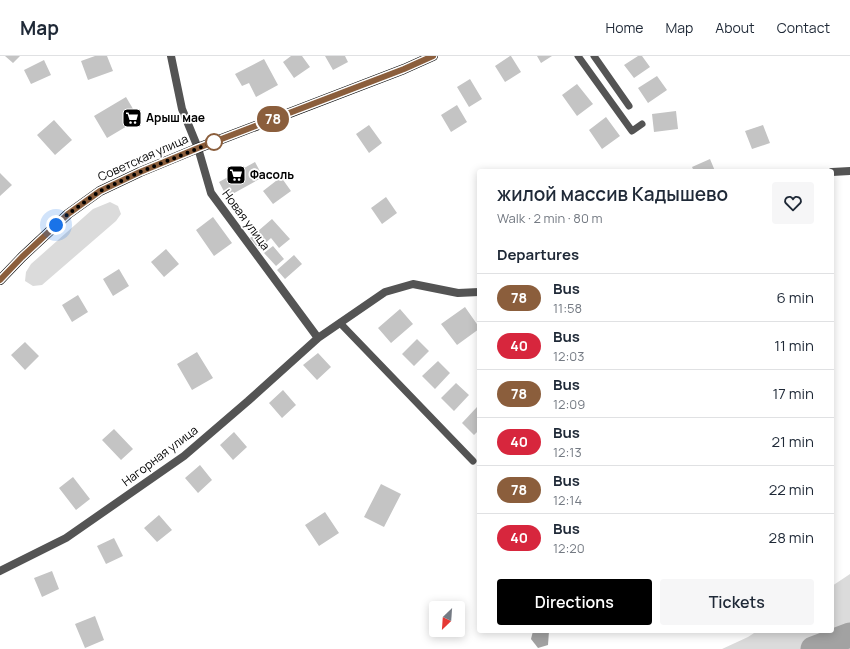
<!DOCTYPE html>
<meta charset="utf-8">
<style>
body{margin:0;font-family:Manrope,sans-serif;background:#f6f6f7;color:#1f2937;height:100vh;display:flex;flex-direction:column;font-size:15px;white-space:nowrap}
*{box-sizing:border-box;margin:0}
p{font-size:13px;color:#747a83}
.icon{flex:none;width:22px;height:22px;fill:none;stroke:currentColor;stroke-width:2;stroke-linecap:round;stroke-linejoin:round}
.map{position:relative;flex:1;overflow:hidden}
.details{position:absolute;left:477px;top:113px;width:357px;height:464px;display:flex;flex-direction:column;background:#fff;border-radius:4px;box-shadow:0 2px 10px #0003}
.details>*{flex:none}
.badge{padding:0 8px;border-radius:13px;font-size:14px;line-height:26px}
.needle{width:26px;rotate:205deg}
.controls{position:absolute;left:429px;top:545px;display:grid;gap:8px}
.controls a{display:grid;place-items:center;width:36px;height:36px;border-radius:4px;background:#fff;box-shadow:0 2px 10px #0003;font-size:20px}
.you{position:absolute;width:20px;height:20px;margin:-10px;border:3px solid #fff;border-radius:50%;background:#1a73e8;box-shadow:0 0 0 6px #1a73e833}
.map>.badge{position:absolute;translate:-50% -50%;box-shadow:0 0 0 2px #fff}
h2{padding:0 20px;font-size:15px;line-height:36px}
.round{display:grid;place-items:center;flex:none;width:42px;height:42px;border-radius:4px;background:#f6f6f7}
.overview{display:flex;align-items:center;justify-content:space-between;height:68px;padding:0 20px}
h1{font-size:19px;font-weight:600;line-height:30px}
.button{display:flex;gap:8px;margin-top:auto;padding:8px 20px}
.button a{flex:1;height:46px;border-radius:4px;background:#000;color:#fff;font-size:16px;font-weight:600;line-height:46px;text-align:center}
.button a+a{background:#f6f6f7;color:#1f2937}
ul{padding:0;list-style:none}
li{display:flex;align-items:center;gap:12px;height:48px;padding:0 20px;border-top:1px solid #e0e1e3}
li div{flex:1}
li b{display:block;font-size:15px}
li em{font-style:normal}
li .badge{min-width:44px;font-weight:700;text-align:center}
header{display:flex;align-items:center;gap:24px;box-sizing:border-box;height:56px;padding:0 20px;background:#fff;border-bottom:1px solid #e0e1e3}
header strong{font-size:19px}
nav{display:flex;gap:22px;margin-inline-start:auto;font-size:14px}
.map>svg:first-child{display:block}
.green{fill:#dbdbdb}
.water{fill:#a2a2a2}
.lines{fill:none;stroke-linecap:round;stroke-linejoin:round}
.river{stroke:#a2a2a2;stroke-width:25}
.building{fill:#c4c4c4}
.lane{stroke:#545454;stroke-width:7}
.street{stroke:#545454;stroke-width:8}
.primary{stroke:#000;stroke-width:10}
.line-casing{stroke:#fff;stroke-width:9}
.line{stroke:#8b5e3c;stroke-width:6}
.walk{stroke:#000;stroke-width:4;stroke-dasharray:0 7.2}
.stop-dot{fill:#fff;stroke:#8b5e3c;stroke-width:2}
.labels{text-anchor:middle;stroke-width:3.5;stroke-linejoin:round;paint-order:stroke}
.poi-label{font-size:12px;font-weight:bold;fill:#000;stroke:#fff;text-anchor:start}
.street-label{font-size:12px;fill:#000;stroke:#fff}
</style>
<header>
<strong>Map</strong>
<nav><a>Home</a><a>Map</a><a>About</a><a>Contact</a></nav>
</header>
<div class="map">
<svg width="850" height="593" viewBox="0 0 850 593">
<rect width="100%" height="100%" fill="#fff"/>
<path class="green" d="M110,146L118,150L121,158L116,165L42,229L33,230L25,225L26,216L31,208L93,153Z
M850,518V593H722L748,581L757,575H832V530Z"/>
<path class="water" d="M533,575H549L548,589L538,592L531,583Z"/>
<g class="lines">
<path class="river" d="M813,593L850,579"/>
</g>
<path class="building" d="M5,0H20L13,7Z
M95,0H107L113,15L88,24L81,5Z
M291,0H302L310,11L294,22L283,6Z
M325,0H345L348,6L333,14Z
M510,0H511L521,16L505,26L495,10Z
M537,0H552L541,7Z
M638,0H642L650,11L634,22L624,9Z
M264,3L278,29L256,41L249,27L242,30L235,18Z
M44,4L51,19L31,28L24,14Z
M657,20L667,34L648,47L638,32Z
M470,23L482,43L469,51L457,31Z
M577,28L593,48L577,60L562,39Z
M126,41L139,63L107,82L94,60Z
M457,49L467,66L451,76L441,59Z
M676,55L678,73L654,76L652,58Z
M606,61L620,80L602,93L589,74Z
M54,64L72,84L55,99L37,79Z
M369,69L382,87L369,97L356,78Z
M763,69L770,87L752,93L745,75Z
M710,103L715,115H694L692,111Z
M255,106L263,121L227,141L219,126Z
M0,117L12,129L0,140Z
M281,121L291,135L273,148L263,135Z
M386,141L397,157L382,168L371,152Z
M213,161L232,187L214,200L196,174Z
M272,163L290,183L279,192L271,182L259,193L250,182Z
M273,190L284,203L276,210L264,197Z
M166,193L179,208L164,221L151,206Z
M294,199L302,208L285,223L277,214Z
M119,213L129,230L113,240L103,223Z
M78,239L88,256L72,266L62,249Z
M465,251L479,271V273L457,289L441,268Z
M400,253L413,268L391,287L378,272Z
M417,283L429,295L414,310L402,298Z
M25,286L39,300L25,314L11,299Z
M197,296L213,322L192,334L177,308Z
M318,297L331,311L317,324L303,309Z
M438,305L450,317L435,333L422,320Z
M456,327L469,339L454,355L441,342Z
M283,334L296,349L282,362L269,347Z
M477,351L479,353V374L474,379L462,367Z
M114,373L133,393L121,404L102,384Z
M234,376L247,391L233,404L220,389Z
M200,409L212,424L198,437L185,422Z
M73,421L90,443L76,454L59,432Z
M381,428L401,438L384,471L364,461Z
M325,456L339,477L319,490L305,469Z
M159,459L172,474L157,486L144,472Z
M114,482L123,500L106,508L97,490Z
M52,515L59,533L42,541L34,522Z
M95,560L104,584L85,592L75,568Z"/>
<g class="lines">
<path class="lane" d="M578,0L632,75L642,68
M594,0L629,50
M340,267L473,405"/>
<path class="street" d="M171,0L182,53L198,92L211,137L318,282
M832,116L850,115
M0,515L66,482L184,400L248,345L318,282L385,236L413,228L458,237L479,236"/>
<path class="primary" d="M0,224L22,201L68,158L100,135L140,116L198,92L404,13L433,0"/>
</g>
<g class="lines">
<defs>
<path id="line" d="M0,224L22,201L68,158L100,135L140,116L198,92L404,13L433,0"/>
</defs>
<use href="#line" class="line-casing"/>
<use href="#line" class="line"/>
<path class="walk" d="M56,169L68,158L100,135L140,116L214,86"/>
</g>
<defs>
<symbol id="supermarket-square" viewBox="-11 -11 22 22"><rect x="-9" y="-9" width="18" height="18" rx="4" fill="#000" stroke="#fff"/><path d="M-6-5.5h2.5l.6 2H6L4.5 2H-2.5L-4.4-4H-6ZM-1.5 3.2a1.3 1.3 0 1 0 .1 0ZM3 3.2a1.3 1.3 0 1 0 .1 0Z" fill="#fff"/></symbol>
</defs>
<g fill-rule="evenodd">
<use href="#supermarket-square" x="121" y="51" width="22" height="22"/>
<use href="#supermarket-square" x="225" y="108" width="22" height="22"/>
</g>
<circle class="stop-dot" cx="214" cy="86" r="8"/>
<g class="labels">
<g class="poi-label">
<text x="146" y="66">Арыш мае</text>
<text x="250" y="123">Фасоль</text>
</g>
<g class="street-label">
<text transform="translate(143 102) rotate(-24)" y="4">Советская улица</text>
<text transform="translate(246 164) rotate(54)" y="4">Новая улица</text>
<text transform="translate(160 400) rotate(-37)" y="4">Нагорная улица</text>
</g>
</g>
</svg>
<div class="controls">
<a><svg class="needle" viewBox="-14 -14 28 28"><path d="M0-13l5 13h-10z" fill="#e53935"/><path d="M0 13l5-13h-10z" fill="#747a83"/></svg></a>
</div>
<div class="you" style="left:56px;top:169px"></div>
<b class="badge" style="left:273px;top:63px;background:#8b5e3c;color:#fff">78</b>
<section class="details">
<div class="overview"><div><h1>жилой массив Кадышево</h1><p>Walk · 2 min · 80 m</p></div><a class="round"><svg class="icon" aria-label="heart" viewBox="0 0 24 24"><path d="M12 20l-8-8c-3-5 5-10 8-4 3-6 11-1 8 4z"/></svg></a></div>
<h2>Departures</h2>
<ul>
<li><span class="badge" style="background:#8b5e3c;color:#fff">78</span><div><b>Bus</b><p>11:58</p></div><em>6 min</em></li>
<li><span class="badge" style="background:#d7263d;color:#fff">40</span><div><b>Bus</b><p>12:03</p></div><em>11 min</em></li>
<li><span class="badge" style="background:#8b5e3c;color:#fff">78</span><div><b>Bus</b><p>12:09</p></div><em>17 min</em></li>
<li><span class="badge" style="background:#d7263d;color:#fff">40</span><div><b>Bus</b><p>12:13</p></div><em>21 min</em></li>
<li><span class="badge" style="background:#8b5e3c;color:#fff">78</span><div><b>Bus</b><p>12:14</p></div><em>22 min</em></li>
<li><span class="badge" style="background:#d7263d;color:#fff">40</span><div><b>Bus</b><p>12:20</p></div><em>28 min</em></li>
</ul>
<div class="button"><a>Directions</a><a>Tickets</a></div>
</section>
</div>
